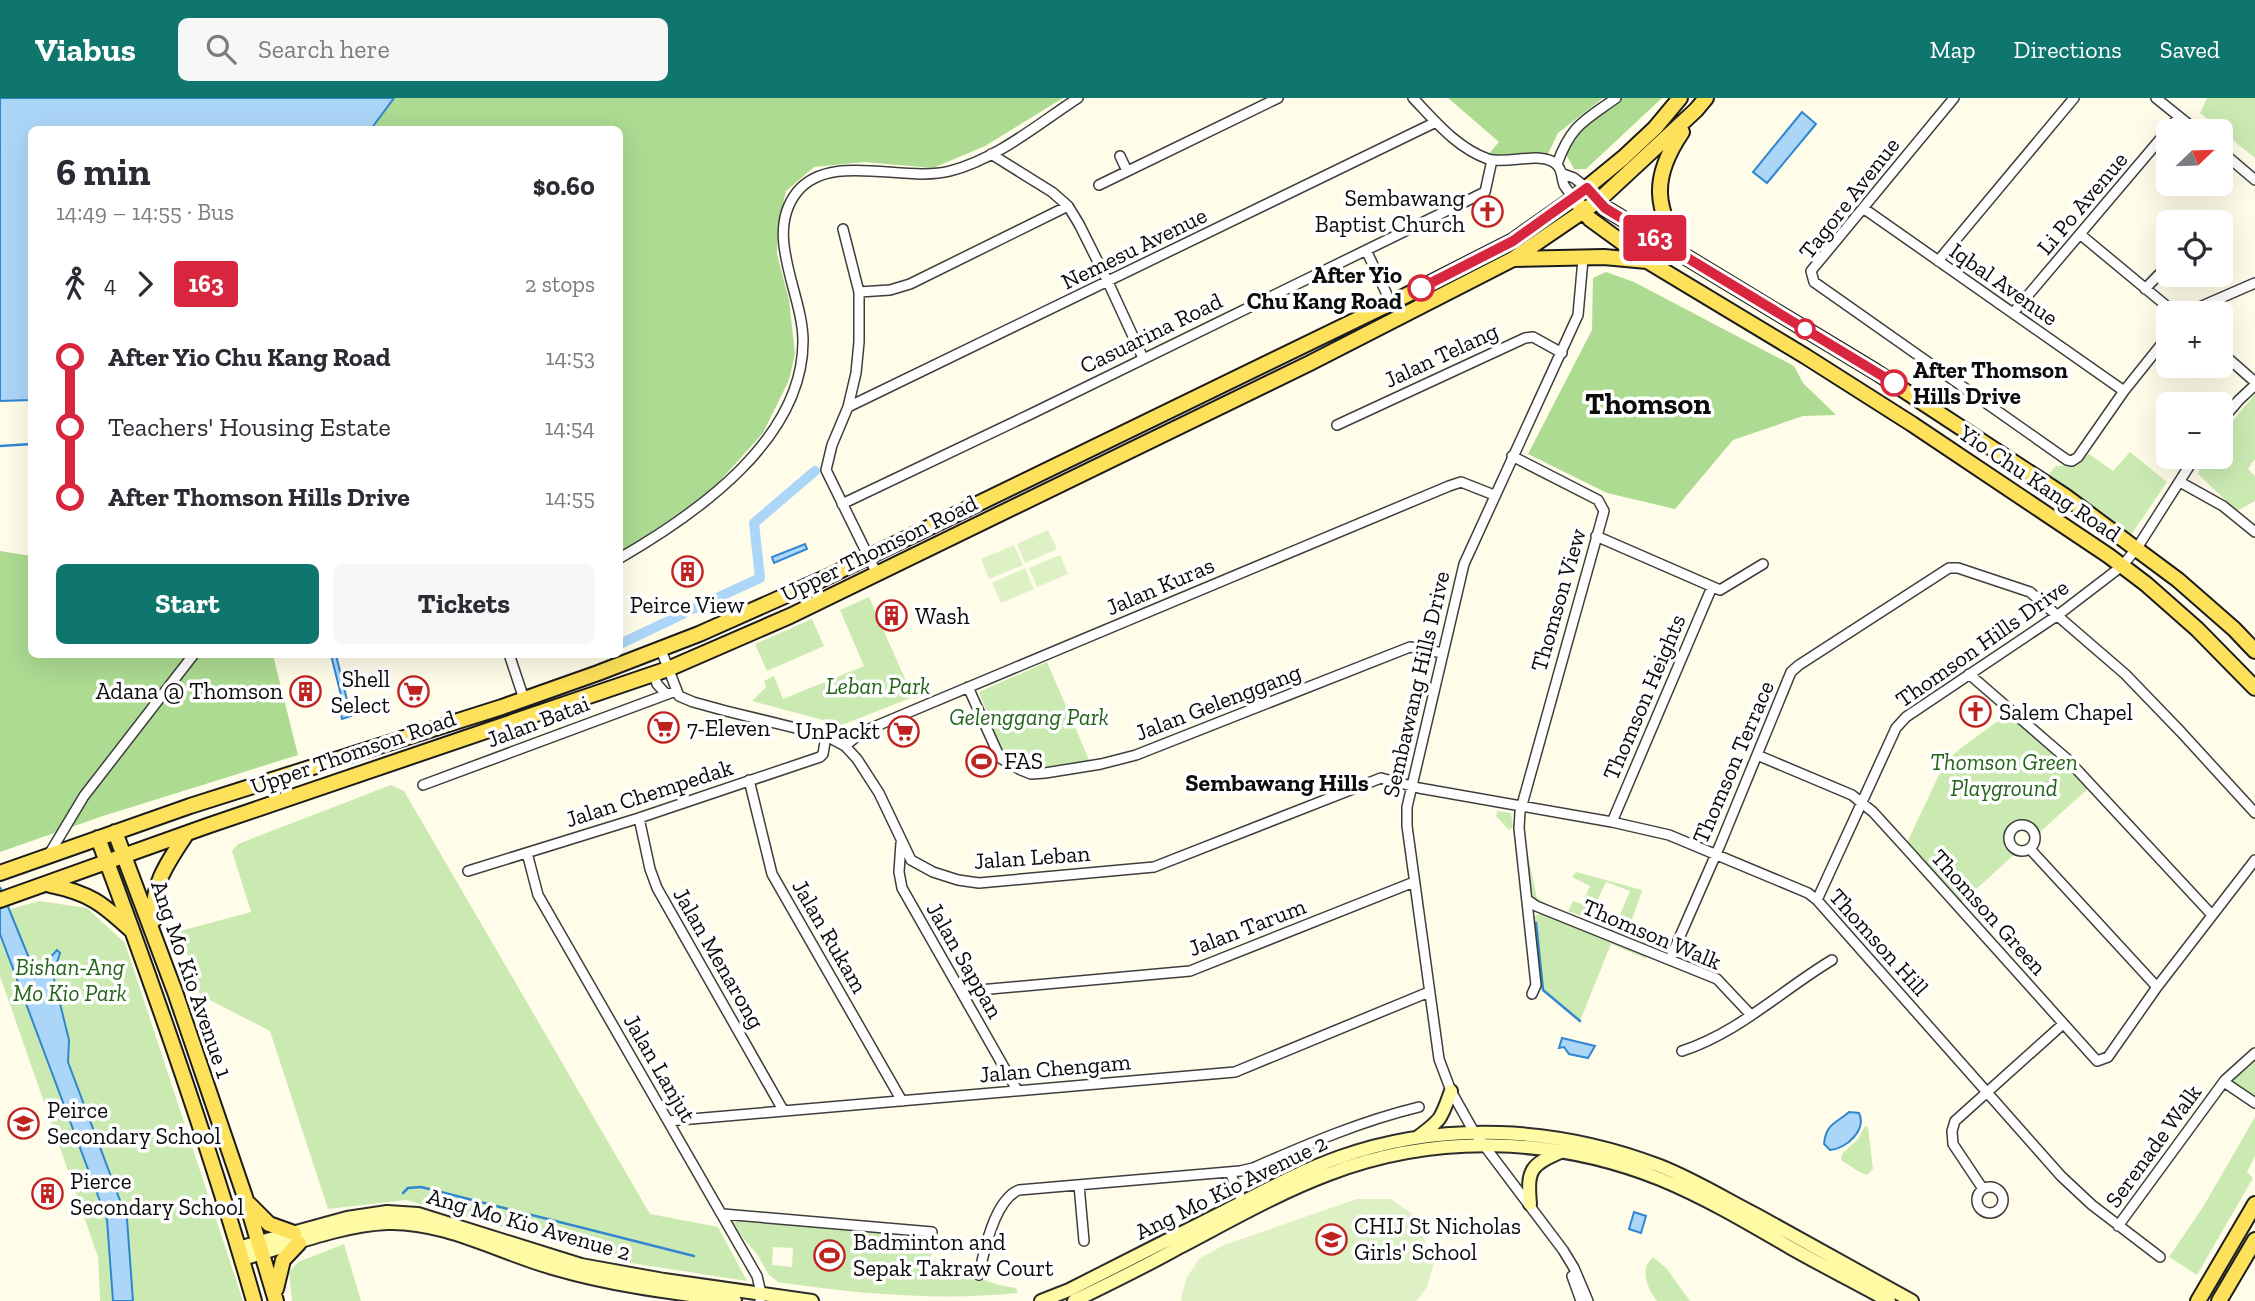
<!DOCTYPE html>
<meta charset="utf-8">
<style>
body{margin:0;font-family:"Zilla Slab",serif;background:#f7f7f7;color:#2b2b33;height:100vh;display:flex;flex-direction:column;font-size:26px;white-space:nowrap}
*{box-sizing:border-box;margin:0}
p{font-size:23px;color:#7c7c81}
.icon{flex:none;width:38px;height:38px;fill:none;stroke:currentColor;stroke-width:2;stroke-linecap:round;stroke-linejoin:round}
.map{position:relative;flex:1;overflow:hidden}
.drawer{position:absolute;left:28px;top:28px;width:595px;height:532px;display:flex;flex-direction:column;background:#fff;border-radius:10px;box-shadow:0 7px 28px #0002}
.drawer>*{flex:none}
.badge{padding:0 14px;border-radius:5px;font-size:24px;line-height:46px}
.needle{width:46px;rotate:67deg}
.tools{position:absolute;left:2156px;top:21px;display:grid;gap:14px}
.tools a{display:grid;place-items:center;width:77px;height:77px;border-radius:10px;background:#fff;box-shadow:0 7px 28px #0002;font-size:35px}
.map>.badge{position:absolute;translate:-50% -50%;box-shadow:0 0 0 4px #fff}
.legs{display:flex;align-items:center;gap:10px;height:77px;padding:0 28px;font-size:23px}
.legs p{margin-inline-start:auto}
.overview{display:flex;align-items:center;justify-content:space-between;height:119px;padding:0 28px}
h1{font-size:38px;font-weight:700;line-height:52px}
.action{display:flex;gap:14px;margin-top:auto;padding:14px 28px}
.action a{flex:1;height:80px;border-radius:10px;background:#0f766e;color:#fff;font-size:28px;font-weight:700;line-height:80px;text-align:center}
.action a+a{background:#f7f7f7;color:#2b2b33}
ul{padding:0 28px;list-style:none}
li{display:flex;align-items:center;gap:24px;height:70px;font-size:26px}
li i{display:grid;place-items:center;width:10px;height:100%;margin:0 9px;background:currentColor}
li i::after{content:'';width:18px;height:18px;margin:-9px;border:5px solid;border-radius:50%;background:#fff}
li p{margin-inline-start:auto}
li:first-child i{background:linear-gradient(#0000 50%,currentColor 0)}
li:last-child i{background:linear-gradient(currentColor 50%,#0000 0)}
header{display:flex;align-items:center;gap:42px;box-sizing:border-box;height:98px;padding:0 35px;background:#0f766e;color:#fff}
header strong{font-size:33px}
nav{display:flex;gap:38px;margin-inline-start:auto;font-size:24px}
.search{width:490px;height:63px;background:#f7f7f7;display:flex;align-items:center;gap:18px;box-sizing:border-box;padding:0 24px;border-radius:10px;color:#7c7c81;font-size:26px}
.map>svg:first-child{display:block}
.green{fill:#cbeab2;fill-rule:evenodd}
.forest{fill:#addb91}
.pitch{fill:#def1c5}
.water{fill:#acd6f8;stroke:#3186d1;stroke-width:2}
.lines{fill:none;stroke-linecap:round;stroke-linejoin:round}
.stream{stroke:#3186d1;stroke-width:2.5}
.canal{stroke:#acd6f8;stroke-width:10}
.street-casing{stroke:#3e3e3e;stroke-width:12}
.secondary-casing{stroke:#2d2d2d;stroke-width:16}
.primary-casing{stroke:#1c1c1c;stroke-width:18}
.street{stroke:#fff;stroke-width:9}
.secondary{stroke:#fffba4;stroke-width:12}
.primary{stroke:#fde15b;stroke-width:14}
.line-1-casing{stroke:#fff;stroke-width:16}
.line-1{stroke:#d7263d;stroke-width:10}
.stop-1-dot{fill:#fff;stroke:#d7263d;stroke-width:3.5}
.labels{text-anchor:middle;stroke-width:7;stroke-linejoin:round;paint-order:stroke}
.poi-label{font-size:23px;fill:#0b0b0b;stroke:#fff;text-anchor:start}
.street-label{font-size:23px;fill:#0b0b0b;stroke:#fff}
.stop-label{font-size:23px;font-weight:bold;fill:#0b0b0b;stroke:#fff;text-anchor:end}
.park-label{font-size:23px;font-style:italic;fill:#24641a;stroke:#fff}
.neighbourhood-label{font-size:24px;font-weight:bold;fill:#0b0b0b;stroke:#fff}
.district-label{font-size:30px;font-weight:bold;fill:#0b0b0b;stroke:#fff}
</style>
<header>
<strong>Viabus</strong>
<div class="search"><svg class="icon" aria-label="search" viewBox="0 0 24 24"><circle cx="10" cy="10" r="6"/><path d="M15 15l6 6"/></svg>Search here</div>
<nav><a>Map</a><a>Directions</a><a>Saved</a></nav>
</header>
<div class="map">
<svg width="2255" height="1203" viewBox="0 0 2255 1203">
<rect width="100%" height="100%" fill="#fffce9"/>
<path class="green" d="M2207,0H2255V60L2200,15Z
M2255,296V361L2248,371L2255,378V403L2237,413L2198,376L2203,359H2221V337Z
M2130,354L2167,384L2131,437L2048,377L2056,368C2070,368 2078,365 2089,356L2113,373Z
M869,499L913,599L842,627L752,603L766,589L764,583L774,578L783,601L864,568L840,512Z
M812,521L824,548L767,573L755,546Z
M1047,564L1090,664C1067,670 1021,677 1005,655C993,638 987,613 979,594Z
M2009,615L2061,660L2090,689L2040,734C2018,711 1991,732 2015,756L1956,809L1904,751L1945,664L1961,650Z
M391,687L404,693L650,1116L718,1129L747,1183L631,1165L406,1102L328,1111L270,933L200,897L180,833L251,814L232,753L238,746Z
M1497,713L1511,715L1513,729L1509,732L1496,718Z
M1527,753L1537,800L1554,810L1550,813L1535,804L1525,776L1523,757Z
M1576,774L1642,792L1627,837L1665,853L1664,857L1607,833L1613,817L1619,819L1630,793L1606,784L1597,803L1603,807L1597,824L1568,813L1573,803L1582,806L1590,788L1572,779Z
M39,803L87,810L125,845L243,1203H100L98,1159L0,878V814Z
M1542,815L1644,854L1647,861L1611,846L1580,923L1536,887L1530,827L1536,817Z
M2255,955V1007L2225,982Z
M2255,1019V1058L2247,1074L2253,1080L2197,1177L2169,1159L2203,1109Z
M1865,1028L1868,1029L1873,1071L1867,1077L1858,1073L1841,1062L1842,1056L1858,1041Z
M732,1118L735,1124L740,1122L938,1138L930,1161L998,1187L1016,1190L1018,1195C940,1203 856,1196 778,1184L769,1177L757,1156L734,1129ZM773,1149L793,1150L792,1169L772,1167Z
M344,1146L361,1203H292L289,1174L298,1164Z
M1653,1159L1667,1171L1690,1203H1657C1647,1190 1639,1171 1653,1159Z"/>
<path class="forest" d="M394,0H1063L985,48L933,70L864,64L814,69L786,93L778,128L777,156L789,202L795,256L789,282L763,335L710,394L620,455V32H371Z
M1448,0H1603L1558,35L1547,58H1487L1499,44Z
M1621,0H1662L1586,71H1574L1567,58L1566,44Z
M1606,174L1634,184L1794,268L1803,285L1836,317L1803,318L1733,342L1675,411L1607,395L1528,356L1592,232L1593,180Z
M0,453L31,458L32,556L273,557L298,657L103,718L0,754Z"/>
<path class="pitch" d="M1048,432L1057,451L1025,465L1017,446Z
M1014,447L1023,467L989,481L981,461Z
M1060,457L1068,476L1037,489L1029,470Z
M1025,470L1034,491L1001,505L992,485Z
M1357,1101H1391L1415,1118L1434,1165L1427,1189L1416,1203H1182L1181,1200L1187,1179L1200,1160L1224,1147Z
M817,1148L843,1150L842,1165L816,1164Z"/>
<path class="water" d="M0,0H394L371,31L32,32L31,302L0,303Z
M1802,14L1816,26L1767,85L1753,74Z
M805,446L807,451L774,465L772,459Z
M331,557H336L351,618L342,621L338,602L342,601Z
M0,789L31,865L38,868L47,863L57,852L60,855L53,877L69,942L68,964L127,1121L133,1203H113L107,1122L0,836Z
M1562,940L1595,948L1588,960L1569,956L1564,949L1559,950Z
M1849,1014L1859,1015C1867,1032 1846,1051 1830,1052L1824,1046C1826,1025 1837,1025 1849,1014Z
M1634,1114L1646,1118L1641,1135L1629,1131Z"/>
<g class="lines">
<path class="stream" d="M0,348L32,346
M1536,825L1543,892L1580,923
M403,1095L408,1090L421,1089L694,1158"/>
<path class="canal" d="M693,511L760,480L754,425L815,373
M620,546L683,516"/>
<defs>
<path id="street" d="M1413,0C1435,23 1457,50 1488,61C1507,67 1543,52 1557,67C1563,73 1561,80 1564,87C1566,91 1571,96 1574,100
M1954,0L1811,173L1814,184L2067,362L2072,363L2078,359L2124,293L2168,238
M2156,0L2197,33
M2221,53L2255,82
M991,56L1052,94L1068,108L1079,126L1108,184L1143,260
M1120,58L1127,73
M1557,66C1571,27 1584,23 1616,0
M1563,76L1574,80L1587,90
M1099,87L1278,0
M1863,110L2124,293
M843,131L859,194V244L856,275L848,309L832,347L826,372L877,476
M2081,137L2175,215
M1366,152L1391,205
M1583,161L1578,217L1464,466L1407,709V728L1439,961L1451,993L1474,1034L1563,1152L1574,1170L1588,1203
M1938,163L2074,0
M2145,191L2168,167
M859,194L890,192L910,186L1068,108
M2013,215L2179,19
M2186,215L2255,185
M2221,254L2255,284
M848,309L1436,24
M2221,323L2239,302L2255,287
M1337,327L1525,240L1533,239L1562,255
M1512,358L1598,402L1604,413L1520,714L1519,730L1536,887L1532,896
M2180,384L2223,408L2255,434
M842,406L1033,315L1485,94L1492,62
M1596,438L1720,492L1763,466
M620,460C696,416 803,342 803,243C803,195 763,137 797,94C830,53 904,85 950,73C997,61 1038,26 1078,0
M661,552L679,598L693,604L726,613L816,635L830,640L845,648L857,661L879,695L911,762L933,774L958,782L979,785L1154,769L1381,680L1419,690L1612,724L1669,737L1808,795L1817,802L2061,1078L2092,1107L2160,1159
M509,556L524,601
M654,576L657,586L666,596
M1969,576L2067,661L2212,817
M968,589L1000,660L1021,672L1031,676L1045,675L1101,666L1136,657L1410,549L1443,555
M845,648L862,634L926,607L1449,388L1461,384L1494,397
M1757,657L1852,697L1873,714L1904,748L2097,963L2108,959L2157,889L2255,762
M749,682L772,776L902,1003
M423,687L676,593
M639,720L650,771L657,790L783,1012
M1612,724L1712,489
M2009 740a13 13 0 1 1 26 0a13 13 0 1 1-26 0Z
M901,745L899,774L902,790L1017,992
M2030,751L2157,889
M527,755L538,797L757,1178L761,1195L760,1203
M48,758L84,698L194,556
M468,773L639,720L820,659L823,656L826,638
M1817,802L1896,630L1906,619L2058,517L2122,468L2137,450L2195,359
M1529,803L1536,808L1717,881L1751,917
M1670,861L1720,747L1791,574L1799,567L1949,470H1958L2030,494L2125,576L2181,634L2255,715
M962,895L968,893L1190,873L1414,784
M1682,953C1738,935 1782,892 1832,862
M2224,984L2255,1005
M668,1023L1235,974L1429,894
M1230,1074L1244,1108
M1079,1087L1084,1143
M1977 1102a13 13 0 1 1 26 0a13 13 0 1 1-26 0Z
M1983,1091L1953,1046L1952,1033L1955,1023L2063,926
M723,1116L932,1134
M2118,1128L2225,982L2255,955
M979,1177C984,1152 995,1101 1019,1092L1240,1073L1253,1070C1308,1046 1361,1023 1419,1009
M1572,1178L1581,1203"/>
<path id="secondary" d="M1418,1039C1442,1021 1441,1021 1451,993
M1530,1106C1527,1071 1530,1067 1563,1053
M238,1150L347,1120L387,1114L418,1116L581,1167L664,1182L812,1203
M242,1161C286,1149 340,1127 387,1125C445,1123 501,1156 556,1171C614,1188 675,1195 735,1203
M1041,1203L1069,1192C1121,1166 1173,1139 1225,1113C1263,1094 1300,1073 1340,1059C1444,1022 1558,1029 1660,1068C1693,1081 1724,1100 1755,1116C1807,1145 1860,1174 1912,1203
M1074,1203C1109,1186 1144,1169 1178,1150C1228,1124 1276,1096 1329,1076C1435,1035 1555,1039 1660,1081C1706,1100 1748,1125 1791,1150C1823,1168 1856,1185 1889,1203"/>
<path id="primary" d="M1682,34C1650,81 1655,110 1683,157
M1592,96L1605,110L1876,274L2065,398L2178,482L2234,531L2255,553
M1579,107L1590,121L1649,164L1805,258L1912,326L2109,458L2146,486L2197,531L2255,590
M1514,161L1604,159L1647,163
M115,734L175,894L245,1099L276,1203
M98,740C155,892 209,1046 254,1203
M0,775L190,708L502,609L598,575L699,536L825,480L1391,205L1513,143L1574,100L1623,60L1655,30L1680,0
M50,787C89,795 102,805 131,832
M0,802L207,728L668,571L790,518L1310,265L1513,161L1598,103L1696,12L1706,0
M154,822C151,786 168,764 187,735
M249,1106L269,1126L294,1135
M276,1191L283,1162L299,1145
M2198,1203L2255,1106
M2219,1203L2255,1142"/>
</defs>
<use href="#street" class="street-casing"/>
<use href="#secondary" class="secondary-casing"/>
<use href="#primary" class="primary-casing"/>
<use href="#street" class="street"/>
<use href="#secondary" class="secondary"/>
<use href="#primary" class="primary"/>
</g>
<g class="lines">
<defs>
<path id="line-1" d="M1421,190L1513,143L1587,90L1605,110L1894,285"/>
</defs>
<use href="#line-1" class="line-1-casing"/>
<use href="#line-1" class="line-1"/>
</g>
<defs>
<symbol id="church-ring" viewBox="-11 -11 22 22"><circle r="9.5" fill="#fff" stroke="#bf2320" stroke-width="1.5"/><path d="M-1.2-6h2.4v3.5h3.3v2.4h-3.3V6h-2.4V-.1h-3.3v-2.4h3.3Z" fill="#bf2320"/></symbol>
<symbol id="building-ring" viewBox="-11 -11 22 22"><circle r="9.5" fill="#fff" stroke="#bf2320" stroke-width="1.5"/><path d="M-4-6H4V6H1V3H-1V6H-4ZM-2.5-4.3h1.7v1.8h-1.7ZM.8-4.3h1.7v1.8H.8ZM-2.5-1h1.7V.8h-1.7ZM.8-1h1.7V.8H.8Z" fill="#bf2320"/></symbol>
<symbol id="supermarket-ring" viewBox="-11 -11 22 22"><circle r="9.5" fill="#fff" stroke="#bf2320" stroke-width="1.5"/><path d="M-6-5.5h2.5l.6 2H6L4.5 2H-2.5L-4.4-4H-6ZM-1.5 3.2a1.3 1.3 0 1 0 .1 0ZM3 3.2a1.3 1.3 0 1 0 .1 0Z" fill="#bf2320"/></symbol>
<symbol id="stadium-ring" viewBox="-11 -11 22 22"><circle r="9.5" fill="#fff" stroke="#bf2320" stroke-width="1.5"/><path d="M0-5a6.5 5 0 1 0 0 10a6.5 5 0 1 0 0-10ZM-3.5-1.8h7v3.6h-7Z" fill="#bf2320"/></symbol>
<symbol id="school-ring" viewBox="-11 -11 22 22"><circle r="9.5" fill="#fff" stroke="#bf2320" stroke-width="1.5"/><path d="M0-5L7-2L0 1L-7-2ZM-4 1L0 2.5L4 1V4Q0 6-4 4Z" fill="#bf2320"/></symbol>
</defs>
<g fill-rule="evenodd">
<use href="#church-ring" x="1470" y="96" width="35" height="35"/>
<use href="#building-ring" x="670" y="456" width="35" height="35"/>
<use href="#building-ring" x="874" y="500" width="35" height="35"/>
<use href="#building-ring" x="288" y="576" width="35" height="35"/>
<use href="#supermarket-ring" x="396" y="576" width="35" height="35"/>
<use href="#church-ring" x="1958" y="596" width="35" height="35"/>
<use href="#supermarket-ring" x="646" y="612" width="35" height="35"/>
<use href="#supermarket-ring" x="886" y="616" width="35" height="35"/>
<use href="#stadium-ring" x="964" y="646" width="35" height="35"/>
<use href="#school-ring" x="6" y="1008" width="35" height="35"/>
<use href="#building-ring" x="30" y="1078" width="35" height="35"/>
<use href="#school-ring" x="1314" y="1124" width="35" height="35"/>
<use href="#stadium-ring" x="812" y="1140" width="35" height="35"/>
</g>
<g class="stop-1-dot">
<circle cx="1421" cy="190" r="12"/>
<circle cx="1805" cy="231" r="9"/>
<circle cx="1894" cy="285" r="12"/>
</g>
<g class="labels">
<g class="poi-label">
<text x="1465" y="108" text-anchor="end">Sembawang<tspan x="1465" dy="26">Baptist Church</tspan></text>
<text x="687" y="515" text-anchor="middle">Peirce View</text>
<text x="915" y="526">Wash</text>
<text x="390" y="589" text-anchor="end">Shell<tspan x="390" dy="26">Select</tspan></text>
<text x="283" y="601" text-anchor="end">Adana @ Thomson</text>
<text x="1999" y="622">Salem Chapel</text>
<text x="687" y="638">7-Eleven</text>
<text x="880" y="641" text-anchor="end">UnPackt</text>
<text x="1004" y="671">FAS</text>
<text x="47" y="1020">Peirce<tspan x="47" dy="26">Secondary School</tspan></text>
<text x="70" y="1091">Pierce<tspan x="70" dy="26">Secondary School</tspan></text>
<text x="1354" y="1136">CHIJ St Nicholas<tspan x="1354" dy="26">Girls' School</tspan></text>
<text x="853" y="1152">Badminton and<tspan x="853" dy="26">Sepak Takraw Court</tspan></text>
</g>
<g class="street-label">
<text transform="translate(1849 100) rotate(-52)" y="8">Tagore Avenue</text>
<text transform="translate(2082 105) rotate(-50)" y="8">Li Po Avenue</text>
<text transform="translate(1134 150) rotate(-26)" y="8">Nemesu Avenue</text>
<text transform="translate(2004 186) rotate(35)" y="8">Iqbal Avenue</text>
<text transform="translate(1151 235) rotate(-26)" y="8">Casuarina Road</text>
<text transform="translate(1441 257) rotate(-25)" y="8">Jalan Telang</text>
<text transform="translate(2040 385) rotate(34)" y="8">Yio Chu Kang Road</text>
<text transform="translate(879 450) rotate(-26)" y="8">Upper Thomson Road</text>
<text transform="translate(1160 488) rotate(-23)" y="8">Jalan Kuras</text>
<text transform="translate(1558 502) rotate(-74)" y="8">Thomson View</text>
<text transform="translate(1982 545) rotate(-35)" y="8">Thomson Hills Drive</text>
<text transform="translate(1416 586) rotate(-77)" y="8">Sembawang Hills Drive</text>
<text transform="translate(1644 599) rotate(-67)" y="8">Thomson Heights</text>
<text transform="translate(1218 604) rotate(-21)" y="8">Jalan Gelenggang</text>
<text transform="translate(538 623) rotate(-21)" y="8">Jalan Batai</text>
<text transform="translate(353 654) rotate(-19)" y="8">Upper Thomson Road</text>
<text transform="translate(1733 664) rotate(-67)" y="8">Thomson Terrace</text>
<text transform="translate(649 695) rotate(-18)" y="8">Jalan Chempedak</text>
<text transform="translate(1032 759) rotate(-4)" y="8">Jalan Leban</text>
<text transform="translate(1989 814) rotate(48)" y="8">Thomson Green</text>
<text transform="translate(1247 829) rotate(-21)" y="8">Jalan Tarum</text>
<text transform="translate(1652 836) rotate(23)" y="8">Thomson Walk</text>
<text transform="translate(830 838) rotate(60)" y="8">Jalan Rukam</text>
<text transform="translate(1879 844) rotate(48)" y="8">Thomson Hill</text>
<text transform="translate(719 860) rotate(60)" y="8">Jalan Menarong</text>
<text transform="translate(965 862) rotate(60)" y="8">Jalan Sappan</text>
<text transform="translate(192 881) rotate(71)" y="8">Ang Mo Kio Avenue 1</text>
<text transform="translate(660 970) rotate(60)" y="8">Jalan Lanjut</text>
<text transform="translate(1055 970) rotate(-5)" y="8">Jalan Chengam</text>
<text transform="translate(2153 1048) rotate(-54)" y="8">Serenade Walk</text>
<text transform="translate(1231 1089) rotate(-26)" y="8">Ang Mo Kio Avenue 2</text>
<text transform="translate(529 1126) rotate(16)" y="8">Ang Mo Kio Avenue 2</text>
</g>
<g class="stop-label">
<text x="1402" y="185">After Yio<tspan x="1402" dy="26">Chu Kang Road</tspan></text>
<text x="1913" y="280" text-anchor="start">After Thomson<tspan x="1913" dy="26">Hills Drive</tspan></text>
</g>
<g class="park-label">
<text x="878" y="596">Leban Park</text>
<text x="1029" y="627">Gelenggang Park</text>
<text x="2004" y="672">Thomson Green<tspan x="2004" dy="26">Playground</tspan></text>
<text x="70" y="877">Bishan-Ang<tspan x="70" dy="26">Mo Kio Park</tspan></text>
</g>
<g class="neighbourhood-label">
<text x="1277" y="693">Sembawang Hills</text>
</g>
<g class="district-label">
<text x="1648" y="316">Thomson</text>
</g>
</g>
</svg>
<div class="tools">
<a><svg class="needle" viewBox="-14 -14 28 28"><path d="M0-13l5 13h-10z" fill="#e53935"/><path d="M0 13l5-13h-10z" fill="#7c7c81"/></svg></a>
<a><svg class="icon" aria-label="locate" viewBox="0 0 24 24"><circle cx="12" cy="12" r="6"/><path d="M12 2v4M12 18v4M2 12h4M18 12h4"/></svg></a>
<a>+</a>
<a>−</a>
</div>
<b class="badge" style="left:1655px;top:140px;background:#d7263d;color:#fff">163</b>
<section class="drawer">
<div class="overview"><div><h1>6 min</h1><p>14:49 – 14:55 · Bus</p></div><b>$0.60</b></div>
<div class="legs"><svg class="icon" aria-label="walk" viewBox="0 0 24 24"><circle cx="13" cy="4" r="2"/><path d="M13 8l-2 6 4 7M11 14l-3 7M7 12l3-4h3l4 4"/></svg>4<svg class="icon" aria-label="forward" viewBox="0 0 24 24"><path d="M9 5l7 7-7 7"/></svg><b class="badge" style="background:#d7263d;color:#fff">163</b><p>2 stops</p></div>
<ul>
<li><i style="color:#d7263d"></i><b>After Yio Chu Kang Road</b><p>14:53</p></li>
<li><i style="color:#d7263d"></i><span>Teachers' Housing Estate</span><p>14:54</p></li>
<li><i style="color:#d7263d"></i><b>After Thomson Hills Drive</b><p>14:55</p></li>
</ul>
<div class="action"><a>Start</a><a>Tickets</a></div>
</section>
</div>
